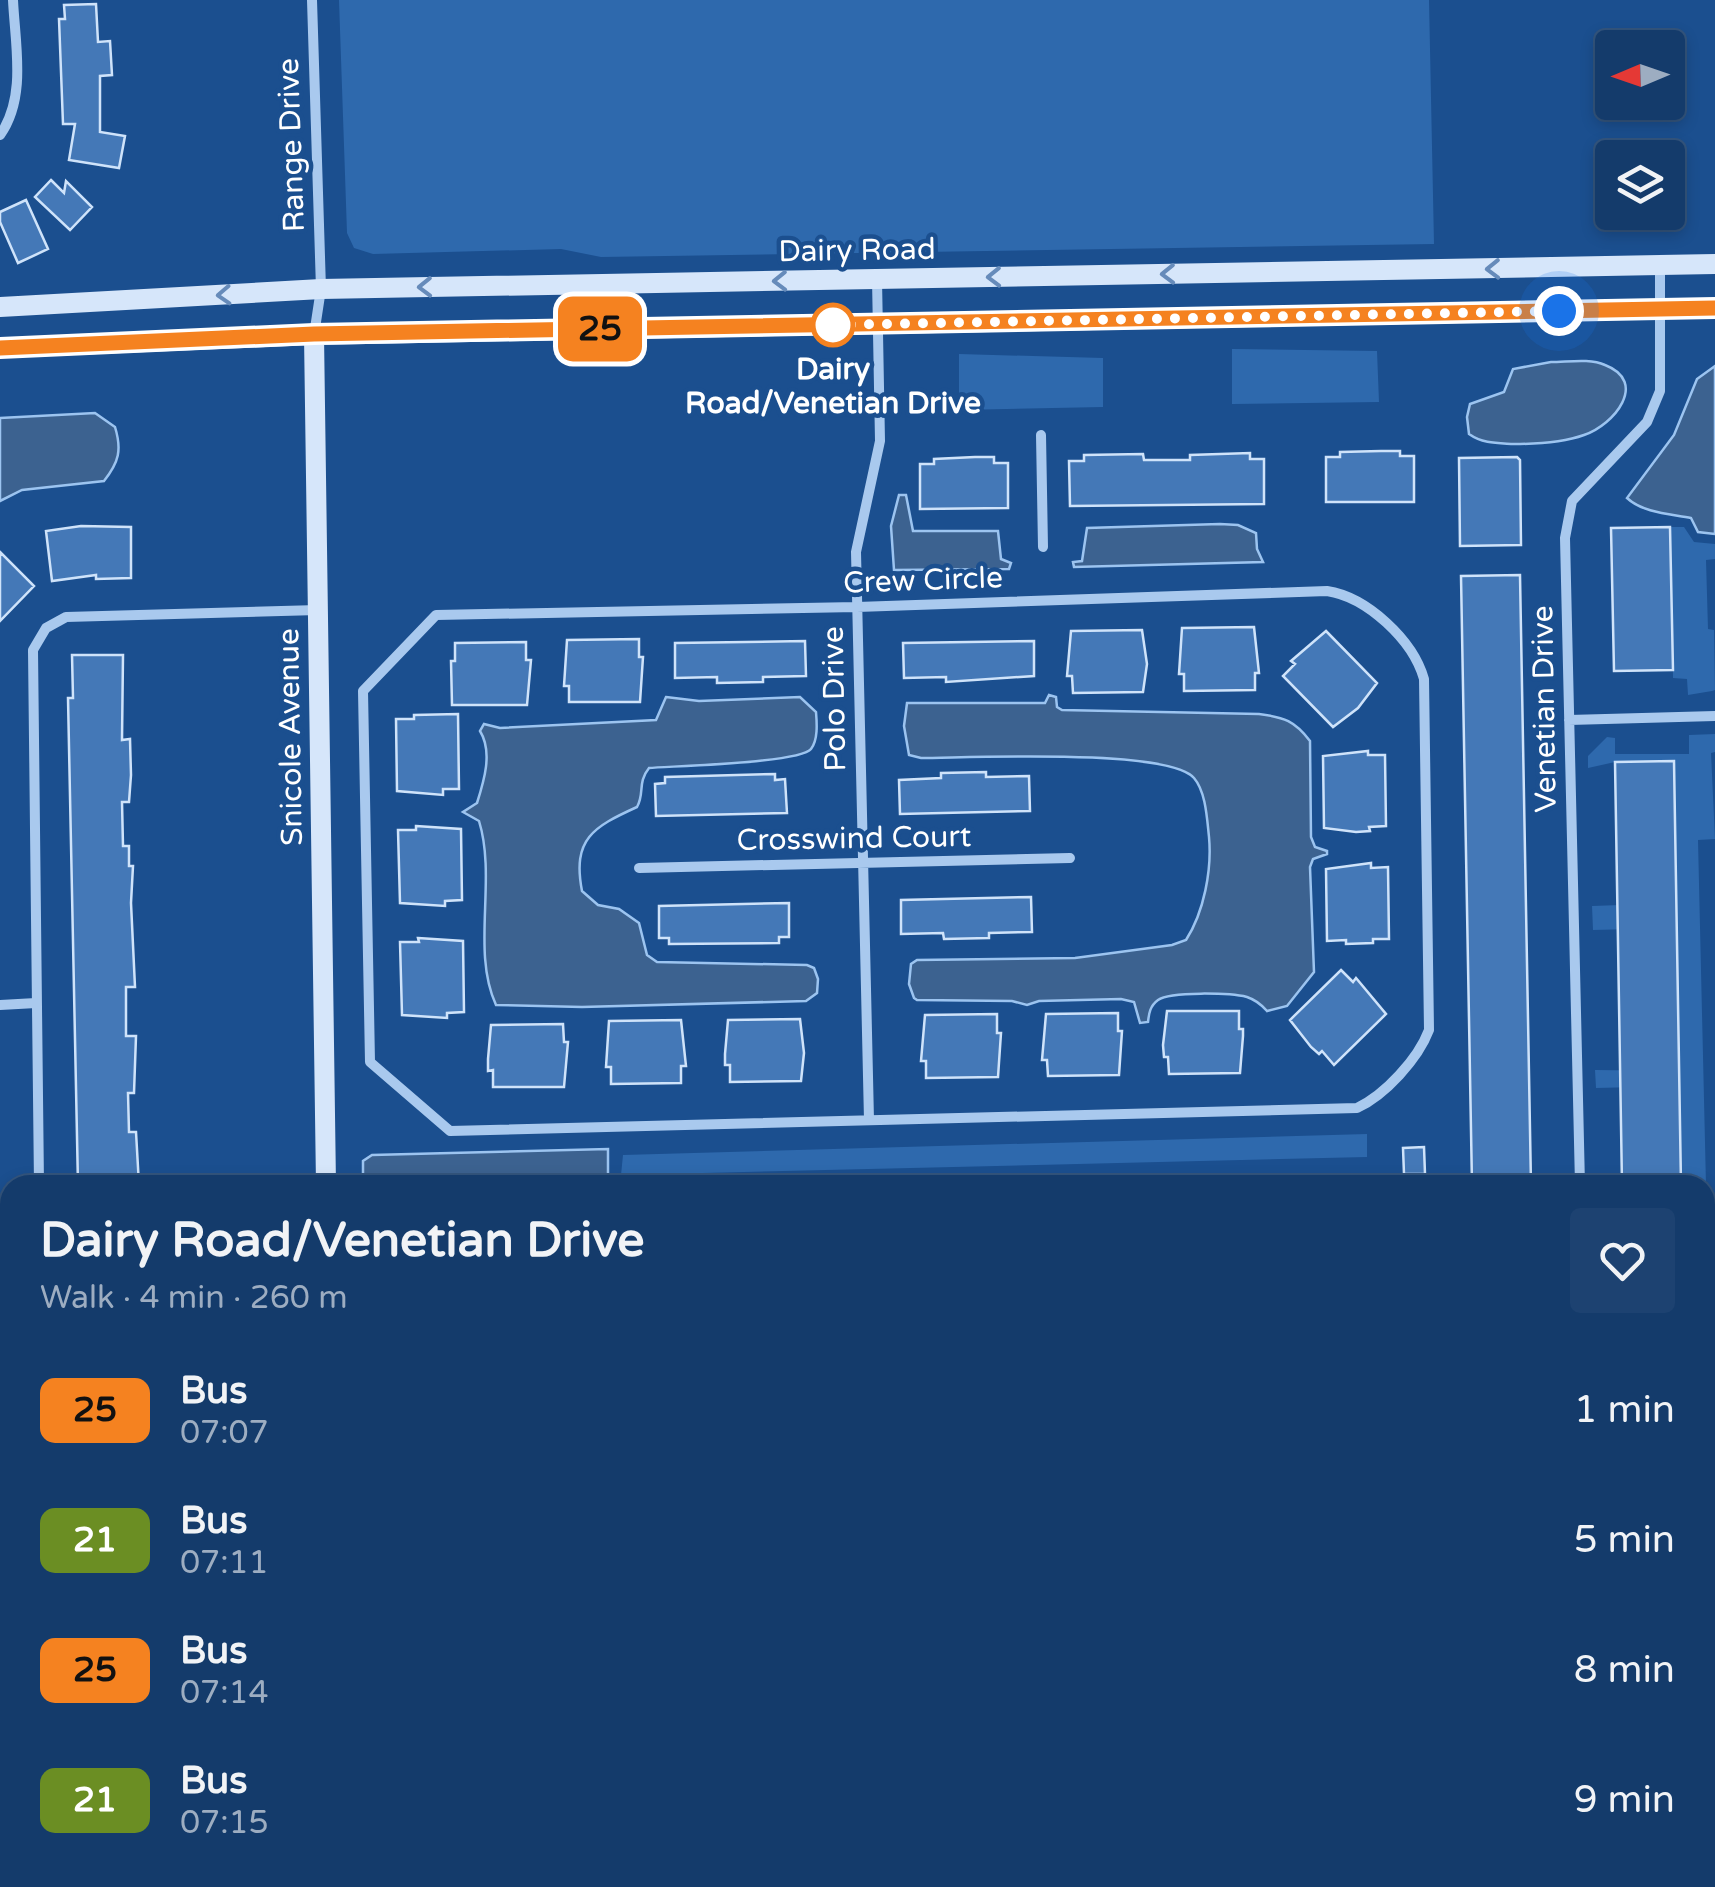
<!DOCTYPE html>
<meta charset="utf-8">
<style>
body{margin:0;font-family:"Varela Round",sans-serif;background:#1d4271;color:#f1f3f6;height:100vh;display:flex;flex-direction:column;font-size:38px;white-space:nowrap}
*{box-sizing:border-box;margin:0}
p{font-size:32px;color:#9dadc1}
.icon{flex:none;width:55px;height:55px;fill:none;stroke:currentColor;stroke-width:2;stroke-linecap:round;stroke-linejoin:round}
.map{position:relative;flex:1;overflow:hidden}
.details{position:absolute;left:0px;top:1175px;width:1715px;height:712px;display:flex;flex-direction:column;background:#143b6b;border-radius:30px 30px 0 0;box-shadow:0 5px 15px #0003,0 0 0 2px #33557e}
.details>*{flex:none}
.badge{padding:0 20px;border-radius:15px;font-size:35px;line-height:65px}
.needle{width:65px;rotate:268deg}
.buttons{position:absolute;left:1595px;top:30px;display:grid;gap:20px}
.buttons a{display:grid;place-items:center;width:90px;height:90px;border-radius:10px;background:#143b6b;box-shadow:0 5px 15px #0003,0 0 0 2px #33557e;font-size:50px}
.you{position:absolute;width:50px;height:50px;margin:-25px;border:8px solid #fff;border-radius:50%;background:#1a73e8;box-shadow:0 0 0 15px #1a73e833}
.map>.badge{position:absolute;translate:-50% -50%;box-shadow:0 0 0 5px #fff}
.round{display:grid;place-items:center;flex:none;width:105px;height:105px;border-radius:10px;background:#1d4271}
.overview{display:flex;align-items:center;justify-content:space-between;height:170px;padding:0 40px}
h1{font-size:48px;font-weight:700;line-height:75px}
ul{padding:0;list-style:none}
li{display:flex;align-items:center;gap:30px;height:130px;padding:0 40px}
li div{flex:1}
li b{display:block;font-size:38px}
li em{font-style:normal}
li .badge{min-width:110px;font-weight:700;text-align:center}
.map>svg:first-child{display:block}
.green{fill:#2e69ad}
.water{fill:#3c6290;stroke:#9cc4f0;stroke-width:2.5}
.building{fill:#4478b7;stroke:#cfe3fa;stroke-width:2.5}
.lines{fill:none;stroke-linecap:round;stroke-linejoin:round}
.street{stroke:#a9c9ee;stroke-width:10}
.secondary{stroke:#d6e6fa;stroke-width:20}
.oneway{stroke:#668bba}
.line-casing{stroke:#fff;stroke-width:22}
.line{stroke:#f58220;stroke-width:15}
.walk{stroke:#fff;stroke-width:10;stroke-dasharray:0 18}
.stop-dot{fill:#fff;stroke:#f58220;stroke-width:5}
.labels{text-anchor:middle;stroke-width:9;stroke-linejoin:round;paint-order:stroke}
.street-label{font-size:30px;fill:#fff;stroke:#1b4f8f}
.stop-label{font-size:30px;font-weight:bold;fill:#fff;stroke:#1b4f8f}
</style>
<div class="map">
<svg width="1715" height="1887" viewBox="0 0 1715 1887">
<rect width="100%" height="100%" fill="#1b4f8f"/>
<path class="green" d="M339,0H1429L1434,244L601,257L561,249L373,254L354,248L347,233Z
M1232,349L1377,351L1379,402L1232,404Z
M959,354L1103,358V407L959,410Z
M1670,527H1684L1694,542L1715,544V559L1706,560L1708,629L1714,630L1715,690L1712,691L1688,695L1687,679L1673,678Z
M1715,734V752L1711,753L1715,839L1698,840L1711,1401H1715V1426H1705V1185H1681L1678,1086L1596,1088L1595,1070L1678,1071L1675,928L1593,930L1592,906L1677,903L1674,761L1615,762L1588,768V756L1607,737L1615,738V754H1689V735Z
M1367,1134V1157L621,1175L623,1155Z
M1705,1496H1715V1887H1463V1878H1705Z"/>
<path class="water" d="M1551,362C1568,362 1590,358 1605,365C1649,382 1614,425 1584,435C1562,443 1537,444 1514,444C1498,443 1483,444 1469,434L1467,417L1470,404L1504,392L1513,369Z
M1715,366V534L1698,532L1691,518C1671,514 1643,513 1627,498L1674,435L1697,379Z
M95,413L115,427C122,450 119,462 104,481L22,490L0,501V418Z
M899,495H906L913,531H998L1001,559L1011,563L1009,569L894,570L891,526Z
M1220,524L1238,525L1256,533L1257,549L1263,562L1074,567L1073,562L1082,561L1087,528Z
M1049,695L1056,697L1057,707L1062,710L1259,714C1284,717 1295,721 1310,741L1311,837L1315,847L1327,851V854L1313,859L1310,867L1314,972L1287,1006L1267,1011C1261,1004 1256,1000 1247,997C1231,993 1170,991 1158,1000C1150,1006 1149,1013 1148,1022L1140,1023L1134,1002L1121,999L1039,1001L1027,1005L1012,1001L917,1000L914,998L909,984L911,964L917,960L1075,958L1172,945L1186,940C1204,912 1212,870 1209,837C1207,819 1206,792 1194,778C1168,748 967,758 921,758L909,755L904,726L907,703H1045Z
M666,697L699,701L800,697L816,712C817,724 818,740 811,749C800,763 673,766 649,768C637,783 645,793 637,807C593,827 572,839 582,891L598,905L619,909L639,923L647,955L657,962L807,965L814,968L818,979L817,993L806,1001L582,1007L496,1005C471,951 497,879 479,821L463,812L477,803C484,781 493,752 480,731L484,724L500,728L656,720Z
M608,1149V1185H363V1161L372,1155Z
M10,1738V1878H140V1887H0V1739Z"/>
<path class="building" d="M96,4L98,42L110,41L112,75L100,76V132L125,136L119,168L69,160L75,124H63L59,19H65L64,5Z
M51,180L64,193L66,181L92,207L70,230L35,197Z
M26,200L48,249L18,263L0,222V212Z
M1381,451H1400V456H1414V502H1326V457H1340V452Z
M1250,453V459H1264V504L1070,506L1069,461H1084V455L1143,454L1144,460H1190V455Z
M975,457H994V463H1008V508L920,509V464H934V459Z
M1517,457L1520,460L1521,545L1460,546L1459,458Z
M81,526L131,527V578L96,579V575L52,581L46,531Z
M1670,527L1673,670L1614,671L1611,528Z
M0,552L34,586L0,621Z
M1520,575L1531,1185H1472L1461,576Z
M1254,627L1259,673H1255V690L1184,691V674H1179L1182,628Z
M1142,630L1147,664L1143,692L1073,693L1072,676H1067L1071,631Z
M1326,631L1377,683L1358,708L1333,727L1283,676L1295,664L1291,661Z
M639,639V657H643L640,702H569V686H564L567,640Z
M805,641L806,676L763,677V682L717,683V677L675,678V643Z
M1034,641V676L946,682V677L904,678L903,643Z
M526,642V660H531L527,705H452L451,661H455V643Z
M72,655H123L122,740L130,739L131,775L129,802H122L123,846H129V866H133L131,903L135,987H126V1036H136L134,1093H128L129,1132H136L139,1185H78L68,698H73Z
M458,714L459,789H443V795L397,791L396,719H414V715Z
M1368,751V755H1385L1386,826L1369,827L1370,831L1356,832L1324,828L1323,756Z
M1674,761L1681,1185H1622L1615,762Z
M986,772V777L1029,776L1030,811L900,814L899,780L941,778V773Z
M775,774V780L785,779L787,813L656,816L655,784L665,783V777Z
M416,826L461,829L462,900L445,901V906L400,903L398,830H416Z
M1371,863V868L1388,867L1389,939H1373V943L1346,944V940L1327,941L1326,869Z
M1031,897L1032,932L989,933V938L944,939L943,933L901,934V900Z
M789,903V937H779V943L669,944V938H659V906Z
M418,938L463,941L464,1012L447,1013V1018L402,1015L400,942H419Z
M1341,970L1353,982L1356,978L1386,1014L1334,1065L1322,1051L1319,1054L1311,1047L1290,1020Z
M1167,1011H1239V1029H1243V1036L1240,1073L1169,1074L1168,1057H1164L1163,1045Z
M1118,1013V1031H1122L1119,1075L1048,1076L1047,1060H1042L1046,1014Z
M997,1014V1033H1001L998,1077L926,1078V1061H921L925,1015Z
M800,1019L804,1053L801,1081L730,1082V1065H725V1054L728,1020Z
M681,1020L686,1066H681V1083L611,1084V1067H606L609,1021Z
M563,1024L564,1042H568L564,1087H493V1070L488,1071V1059L491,1025Z
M1424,1147L1425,1174H1404L1403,1148Z"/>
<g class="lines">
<path class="street" d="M312,0L321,289L314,335
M0,135C27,97 15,44 13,0
M1041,435L1043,547
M1327,591C1367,597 1413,640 1424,679L1429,1030C1418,1059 1385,1095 1357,1108L450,1131L370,1062L363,691L436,615L857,607Z
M1569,720L1715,716
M639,868L1070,858
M0,1005L36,1003
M869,1120L856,552L880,441L877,279
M39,1185L33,650L46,628L66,617L318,610
M1580,1185L1565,538L1572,501L1647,422L1660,391V266
M0,1243L10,1242
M442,1878V1887
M1295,1878V1887
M938,1887H1055"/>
<path class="secondary" d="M0,307L321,289L1715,264
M314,335L326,1185
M0,348L314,335L1715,308
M348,1878L349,1887"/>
</g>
<defs><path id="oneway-chevron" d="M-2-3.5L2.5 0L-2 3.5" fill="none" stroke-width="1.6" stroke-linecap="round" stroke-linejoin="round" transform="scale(2.5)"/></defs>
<g class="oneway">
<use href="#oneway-chevron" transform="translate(1493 269) rotate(179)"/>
<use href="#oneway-chevron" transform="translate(1168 274) rotate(179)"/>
<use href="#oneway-chevron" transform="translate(994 277) rotate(179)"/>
<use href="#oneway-chevron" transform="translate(780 281) rotate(179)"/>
<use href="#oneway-chevron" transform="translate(425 287) rotate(179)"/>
<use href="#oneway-chevron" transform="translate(224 295) rotate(177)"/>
</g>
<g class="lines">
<defs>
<path id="line" d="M0,348L314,334L1715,308"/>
</defs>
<use href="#line" class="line-casing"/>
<use href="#line" class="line"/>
<path class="walk" d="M833,325L1559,311"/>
</g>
<circle class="stop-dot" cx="833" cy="325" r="20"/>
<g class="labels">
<g class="street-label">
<text transform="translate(291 145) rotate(-92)" y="10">Range Drive</text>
<text transform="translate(857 250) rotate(-1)" y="10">Dairy Road</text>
<text transform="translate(923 580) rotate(-2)" y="10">Crew Circle</text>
<text transform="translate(834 699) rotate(-91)" y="10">Polo Drive</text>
<text transform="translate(1544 709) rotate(-91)" y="10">Venetian Drive</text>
<text transform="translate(290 737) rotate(-91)" y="10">Snicole Avenue</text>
<text transform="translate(854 838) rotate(-1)" y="10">Crosswind Court</text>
</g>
<g class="stop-label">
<text x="833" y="379">Dairy<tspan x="833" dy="34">Road/Venetian Drive</tspan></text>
</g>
</g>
</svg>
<div class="buttons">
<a><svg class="needle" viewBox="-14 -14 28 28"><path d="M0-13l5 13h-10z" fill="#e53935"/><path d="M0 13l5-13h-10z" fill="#9dadc1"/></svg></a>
<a><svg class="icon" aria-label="layers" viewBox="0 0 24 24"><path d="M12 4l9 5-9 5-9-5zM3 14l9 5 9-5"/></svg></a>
</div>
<div class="you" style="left:1559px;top:311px"></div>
<b class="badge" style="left:600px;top:329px;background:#f58220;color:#111">25</b>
<section class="details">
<div class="overview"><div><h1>Dairy Road/Venetian Drive</h1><p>Walk · 4 min · 260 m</p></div><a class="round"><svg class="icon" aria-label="heart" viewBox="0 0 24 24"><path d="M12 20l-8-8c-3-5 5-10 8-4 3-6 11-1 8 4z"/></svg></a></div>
<ul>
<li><span class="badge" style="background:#f58220;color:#111">25</span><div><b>Bus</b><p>07:07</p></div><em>1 min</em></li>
<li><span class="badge" style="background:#6b8e23;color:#fff">21</span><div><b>Bus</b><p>07:11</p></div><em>5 min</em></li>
<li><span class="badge" style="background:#f58220;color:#111">25</span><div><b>Bus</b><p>07:14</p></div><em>8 min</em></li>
<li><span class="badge" style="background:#6b8e23;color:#fff">21</span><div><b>Bus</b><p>07:15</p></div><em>9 min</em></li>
</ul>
</section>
</div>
